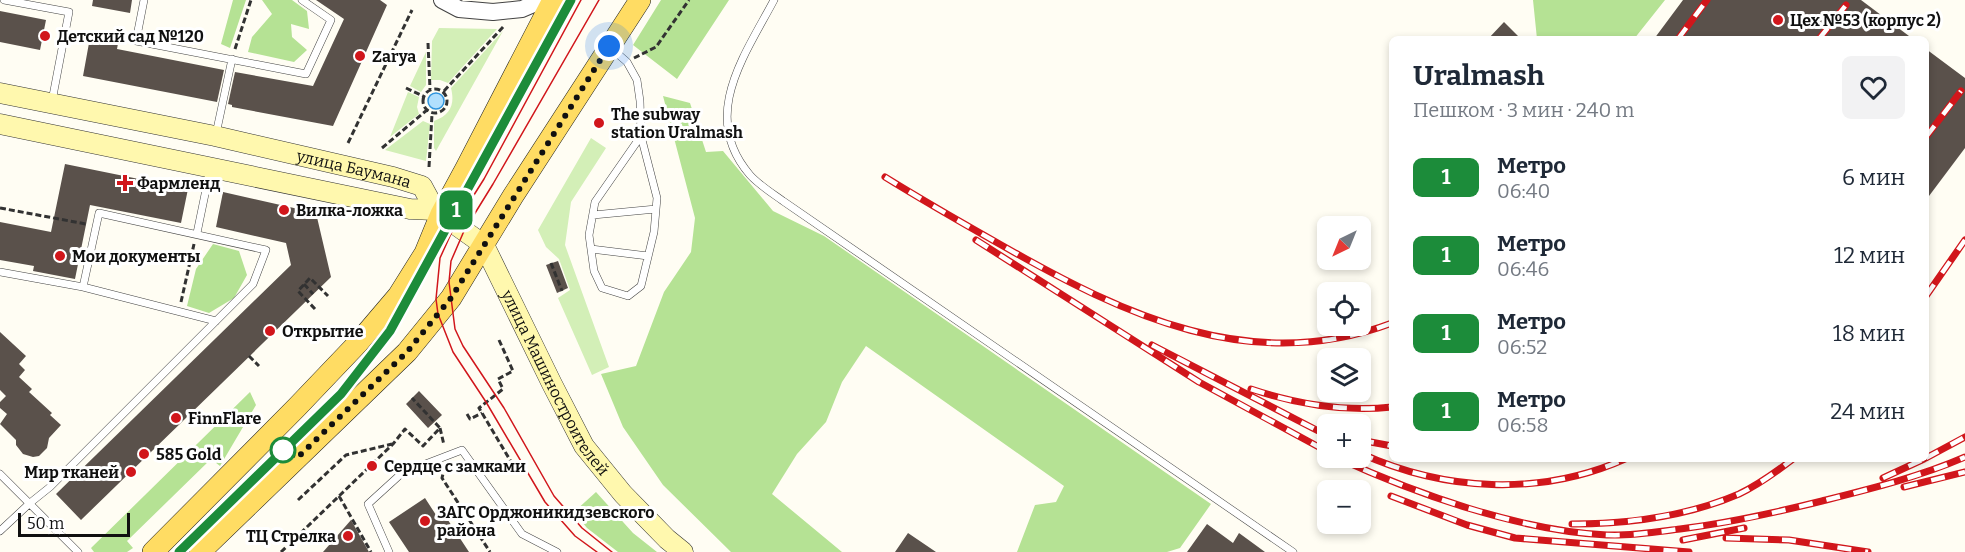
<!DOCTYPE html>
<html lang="ru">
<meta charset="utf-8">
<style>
body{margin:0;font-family:Bitter,serif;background:#f2f2f3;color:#1f2937;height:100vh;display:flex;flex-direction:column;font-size:22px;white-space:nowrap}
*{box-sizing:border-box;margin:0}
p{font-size:20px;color:#747a83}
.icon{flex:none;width:33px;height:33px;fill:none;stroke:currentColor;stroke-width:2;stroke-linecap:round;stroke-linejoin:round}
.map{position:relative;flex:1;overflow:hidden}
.panel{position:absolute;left:1389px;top:36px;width:540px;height:426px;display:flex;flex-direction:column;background:#fff;border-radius:9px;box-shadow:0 3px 9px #0003}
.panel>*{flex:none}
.badge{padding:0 12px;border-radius:9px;font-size:21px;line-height:39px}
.needle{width:39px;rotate:223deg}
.controls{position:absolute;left:1317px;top:216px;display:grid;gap:12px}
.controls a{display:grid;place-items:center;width:54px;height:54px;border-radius:9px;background:#fff;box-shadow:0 3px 9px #0003;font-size:30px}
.scale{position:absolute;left:18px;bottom:15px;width:112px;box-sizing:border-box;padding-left:6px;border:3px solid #101010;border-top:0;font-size:16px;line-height:21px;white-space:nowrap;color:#101010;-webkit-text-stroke:4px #fff;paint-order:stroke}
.you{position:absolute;width:30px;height:30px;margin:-15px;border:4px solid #fff;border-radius:50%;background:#1a73e8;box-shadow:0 0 0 9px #1a73e833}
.map>.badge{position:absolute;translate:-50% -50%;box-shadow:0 0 0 3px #fff}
.round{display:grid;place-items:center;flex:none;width:63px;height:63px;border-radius:9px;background:#f2f2f3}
.overview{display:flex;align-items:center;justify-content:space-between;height:102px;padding:0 24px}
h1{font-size:28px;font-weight:700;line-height:45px}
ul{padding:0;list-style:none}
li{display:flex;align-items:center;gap:18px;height:78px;padding:0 24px}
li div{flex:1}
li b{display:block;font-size:22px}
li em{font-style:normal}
li .badge{min-width:66px;font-weight:700;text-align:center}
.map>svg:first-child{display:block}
.green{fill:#d3efb7}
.forest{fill:#b5e294}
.water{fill:#b1dffd;stroke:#2f94dd;stroke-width:1.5}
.building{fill:#5a514b}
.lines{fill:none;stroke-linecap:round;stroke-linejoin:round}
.service-casing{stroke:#434343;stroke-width:8}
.tertiary-casing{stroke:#434343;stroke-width:18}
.secondary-casing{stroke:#323232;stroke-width:21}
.primary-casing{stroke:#212121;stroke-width:22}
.path{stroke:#323232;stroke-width:3;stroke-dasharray:6 3;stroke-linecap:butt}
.service{stroke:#fff;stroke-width:7}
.tertiary{stroke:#fff;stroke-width:16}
.secondary{stroke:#fff8ae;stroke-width:20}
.primary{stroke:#ffdc63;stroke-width:21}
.tram{stroke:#d1161b;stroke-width:1.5}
.rail-casing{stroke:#d1161b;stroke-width:7}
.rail{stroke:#fff;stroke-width:4.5;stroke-dasharray:14;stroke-linecap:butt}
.line-casing{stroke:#fff;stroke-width:14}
.line{stroke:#1c8c3a;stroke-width:9}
.walk{stroke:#101010;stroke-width:6;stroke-dasharray:0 10.8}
.poi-dot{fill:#d1161b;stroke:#fff;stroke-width:2}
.stop-dot{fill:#fff;stroke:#1c8c3a;stroke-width:3}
.labels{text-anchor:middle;stroke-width:6;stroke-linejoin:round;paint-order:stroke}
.poi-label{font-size:16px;font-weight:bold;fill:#101010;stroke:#fff;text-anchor:start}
.street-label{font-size:16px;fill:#101010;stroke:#fff}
</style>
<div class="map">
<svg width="1965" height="552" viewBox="0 0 1965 552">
<rect width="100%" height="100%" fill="#fffdf3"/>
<path class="green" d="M439,28L497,29L448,83L440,80H431L432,41Z
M503,31L436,151L434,148V121C451,115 455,104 451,88Z
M426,52V85L421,92L410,86Z
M408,92L419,97L417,107L419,114L390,137Z
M423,121L430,124L426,161L385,150Z
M591,138L606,148L571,202L565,245L609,367L592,375L558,298L570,290L559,259L546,247L538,230Z"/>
<path class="forest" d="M233,0H246L230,48L221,44Z
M262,0H292L307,11L309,29L291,24L292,37L307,50L294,62L248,52L252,37L272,14Z
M661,0H729L677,79L633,45Z
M1533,0H1665L1634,39H1537Z
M663,96L690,103L706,152L723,151L773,211L824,236L1211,504L1180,548L1167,552H1017L1035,505L1056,502L1064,486L866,346L842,382L826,422L797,454L772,494L842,552H731L663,485L623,427L601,374L636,366L664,292L691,252L695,218Z
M213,244L239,251L247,275L234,298L209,313L187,306L196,269Z
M250,392L256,405L220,466L211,459L127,541L133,548L127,552H94L91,548Z
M596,492L633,533L657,552H618L587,528L574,512Z"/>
<path class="water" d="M428 101a8 8 0 1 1 16 0a8 8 0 1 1-16 0Z"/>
<path class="building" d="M93,0H132L130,13L92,6Z
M316,0H380L387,5L333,126L232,107V105L228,104L235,72L313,86L344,19Z
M1683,0H1861L1913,39H1654Z
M0,11L46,20L40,50L0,42Z
M1504,22L1521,39H1488Z
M91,32L119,38L117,49L224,70L217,102L83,76Z
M1926,49L1965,78V148L1926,200Z
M65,164L188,189L181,223L90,205L75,279L33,271L34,266L0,260V222L51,232Z
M223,192L316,213L331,277L81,520L56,494L291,265L286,243L216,227Z
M558,261L568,288L557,293L546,265Z
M0,332L26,356L19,364L25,370L19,377L32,389L29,392L52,413L50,415L61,425L49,438L47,448L39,456L33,457L23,454L16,445V440L0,424L7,414L0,408V402L6,396L0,390Z
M419,391L442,415L428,428L406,404Z
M425,498L436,515L442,511L469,552H409L389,522Z
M351,520L369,552H323Z
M1207,524L1233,543L1239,533L1265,552H1187Z
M908,533L936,552H895Z"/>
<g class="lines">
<defs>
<path id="service" d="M4,0L69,12L52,101
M144,0L136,41L306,74L331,20L302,0
M774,0C745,55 699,116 750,175C759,185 772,193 783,201L1293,552
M611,48L627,62L637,80L640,101L641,136L595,202L589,235L594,271L602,288L628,296L641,286L654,232L657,198L641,136
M216,134L232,59
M593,215L656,209
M197,233L210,170
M591,249L648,256
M0,272L83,287L216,321
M0,474L78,552
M0,531L30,503L50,487L253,284L266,250L99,213L83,287
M389,552L368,504L402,473L462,450L522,534L557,552"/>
<path id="tertiary" d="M442,0L459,9L493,12L522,9L543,0"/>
<g id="secondary">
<path id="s1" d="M0,93L215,136L393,177L422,186L435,210L484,245L552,384L584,446L623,494L667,539L683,552"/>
<path d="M0,124L410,209L435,210"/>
</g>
<path id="primary" d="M153,552L297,407L358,343L398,296L425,253L441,214L466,168L553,0
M200,552L407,352L451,298L513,196L640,0"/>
</defs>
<use href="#service" class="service-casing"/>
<use href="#tertiary" class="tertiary-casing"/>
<use href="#secondary" class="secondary-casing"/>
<use href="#primary" class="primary-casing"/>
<path class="path" d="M428,43L430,89
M235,49L251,0
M634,58L656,47L689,0
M406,88L425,97
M423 101a12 12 0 1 1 24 0a12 12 0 1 1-24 0Z
M444,91L504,26
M348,143L412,10
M382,148L427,110
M429,167L432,114
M0,208L86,224
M551,263L562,291
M304,284L313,294
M181,302L194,244
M315,309L298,291L310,278L328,296
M499,340L513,371L498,379L503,389L479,408L513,465
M249,356L259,366
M467,414L470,419L482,413
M440,428L444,445
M445,466L442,478L490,552
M339,496L371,552
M298,500L346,455L392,444
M281,552L393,444L405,429L423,446L440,428L412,398"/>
<use href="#service" class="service"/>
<use href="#tertiary" class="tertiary"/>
<use href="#secondary" class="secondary"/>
<use href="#primary" class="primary"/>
<path class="tram" d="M581,0L484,179L455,225L440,258L436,299L438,314L453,352L486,402L545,502L575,536L597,552
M599,0L493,184L464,231L451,261L449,282L455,329L463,346L504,408L554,496L582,528L612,552"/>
<defs>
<path id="rail" d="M1678,39L1707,0
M1819,39L1846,5
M1926,137L1961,91
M885,177C924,201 964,224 1003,246C1124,315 1252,376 1392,323
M976,240L1199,382L1328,452
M1926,296L1965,240
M1152,345L1328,436
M1251,389C1296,404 1345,412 1392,407
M1360,440L1392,446
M1360,453C1443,491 1540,497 1625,459
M1338,458C1416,494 1521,531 1607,535C1632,536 1656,532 1680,529C1729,523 1774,513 1822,501C1870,489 1919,477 1965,457
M1926,458L1965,437
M1883,478L1924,459
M1904,487L1965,472
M1391,496L1467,525L1515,538L1689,552
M1572,524C1627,524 1688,516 1739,494C1758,485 1776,472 1793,459
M1726,538L1789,540L1868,552
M1683,540L1744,528"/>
</defs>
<use href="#rail" class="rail-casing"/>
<use href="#rail" class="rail"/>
</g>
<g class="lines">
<defs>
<path id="line" d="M179,552L341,394L390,331L571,0"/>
</defs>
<use href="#line" class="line-casing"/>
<use href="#line" class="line"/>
<path class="walk" d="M283,450L297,458L407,352L451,298L609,46"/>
</g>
<g class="poi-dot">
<circle cx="1778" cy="20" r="6"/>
<circle cx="45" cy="36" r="6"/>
<circle cx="360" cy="56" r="6"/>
<circle cx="599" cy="123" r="6"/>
<path d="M122 174h6v6h6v6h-6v6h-6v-6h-6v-6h6z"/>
<circle cx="284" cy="210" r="6"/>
<circle cx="60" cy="256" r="6"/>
<circle cx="270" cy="331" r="6"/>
<circle cx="176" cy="418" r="6"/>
<circle cx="144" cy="454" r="6"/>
<circle cx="372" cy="466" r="6"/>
<circle cx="131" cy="472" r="6"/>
<circle cx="425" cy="521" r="6"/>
<circle cx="348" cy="536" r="6"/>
</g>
<circle class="stop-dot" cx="283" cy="450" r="12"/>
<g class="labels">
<g class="poi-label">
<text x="1790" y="26">Цех №53 (корпус 2)</text>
<text x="57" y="42">Детский сад №120</text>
<text x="372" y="62">Zarya</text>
<text x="611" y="120">The subway<tspan x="611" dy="18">station Uralmash</tspan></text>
<text x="137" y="189">Фармленд</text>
<text x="296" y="216">Вилка-ложка</text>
<text x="72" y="262">Мои документы</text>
<text x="282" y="337">Открытие</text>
<text x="188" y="424">FinnFlare</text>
<text x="156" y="460">585 Gold</text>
<text x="384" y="472">Сердце с замками</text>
<text x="119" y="478" text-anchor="end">Мир тканей</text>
<text x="437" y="518">ЗАГС Орджоникидзевского<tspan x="437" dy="18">района</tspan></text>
<text x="336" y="542" text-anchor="end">ТЦ Стрелка</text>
</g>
<g class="street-label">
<text dy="6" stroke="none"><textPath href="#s1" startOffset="362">улица Баумана</textPath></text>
<text dy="6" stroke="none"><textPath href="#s1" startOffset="675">улица Машиностроителей</textPath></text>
</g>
</g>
</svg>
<div class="controls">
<a><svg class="needle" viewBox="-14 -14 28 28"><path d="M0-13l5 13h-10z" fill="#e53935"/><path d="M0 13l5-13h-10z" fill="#747a83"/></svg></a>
<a><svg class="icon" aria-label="locate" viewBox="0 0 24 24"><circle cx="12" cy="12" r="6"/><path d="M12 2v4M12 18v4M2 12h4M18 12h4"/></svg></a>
<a><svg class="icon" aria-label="layers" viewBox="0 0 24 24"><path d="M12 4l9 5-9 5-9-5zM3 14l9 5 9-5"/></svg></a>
<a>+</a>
<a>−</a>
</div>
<div class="scale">50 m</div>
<div class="you" style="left:609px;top:46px"></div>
<b class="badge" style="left:456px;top:210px;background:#1c8c3a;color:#fff">1</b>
<section class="panel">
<div class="overview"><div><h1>Uralmash</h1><p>Пешком · 3 мин · 240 m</p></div><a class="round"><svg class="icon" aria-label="heart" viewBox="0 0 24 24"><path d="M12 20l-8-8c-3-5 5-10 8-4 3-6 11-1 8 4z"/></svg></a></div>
<ul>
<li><span class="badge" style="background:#1c8c3a;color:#fff">1</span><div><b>Метро</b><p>06:40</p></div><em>6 мин</em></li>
<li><span class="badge" style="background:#1c8c3a;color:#fff">1</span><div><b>Метро</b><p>06:46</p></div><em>12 мин</em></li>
<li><span class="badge" style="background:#1c8c3a;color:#fff">1</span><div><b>Метро</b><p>06:52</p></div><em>18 мин</em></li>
<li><span class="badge" style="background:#1c8c3a;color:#fff">1</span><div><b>Метро</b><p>06:58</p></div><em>24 мин</em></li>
</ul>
</section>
</div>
